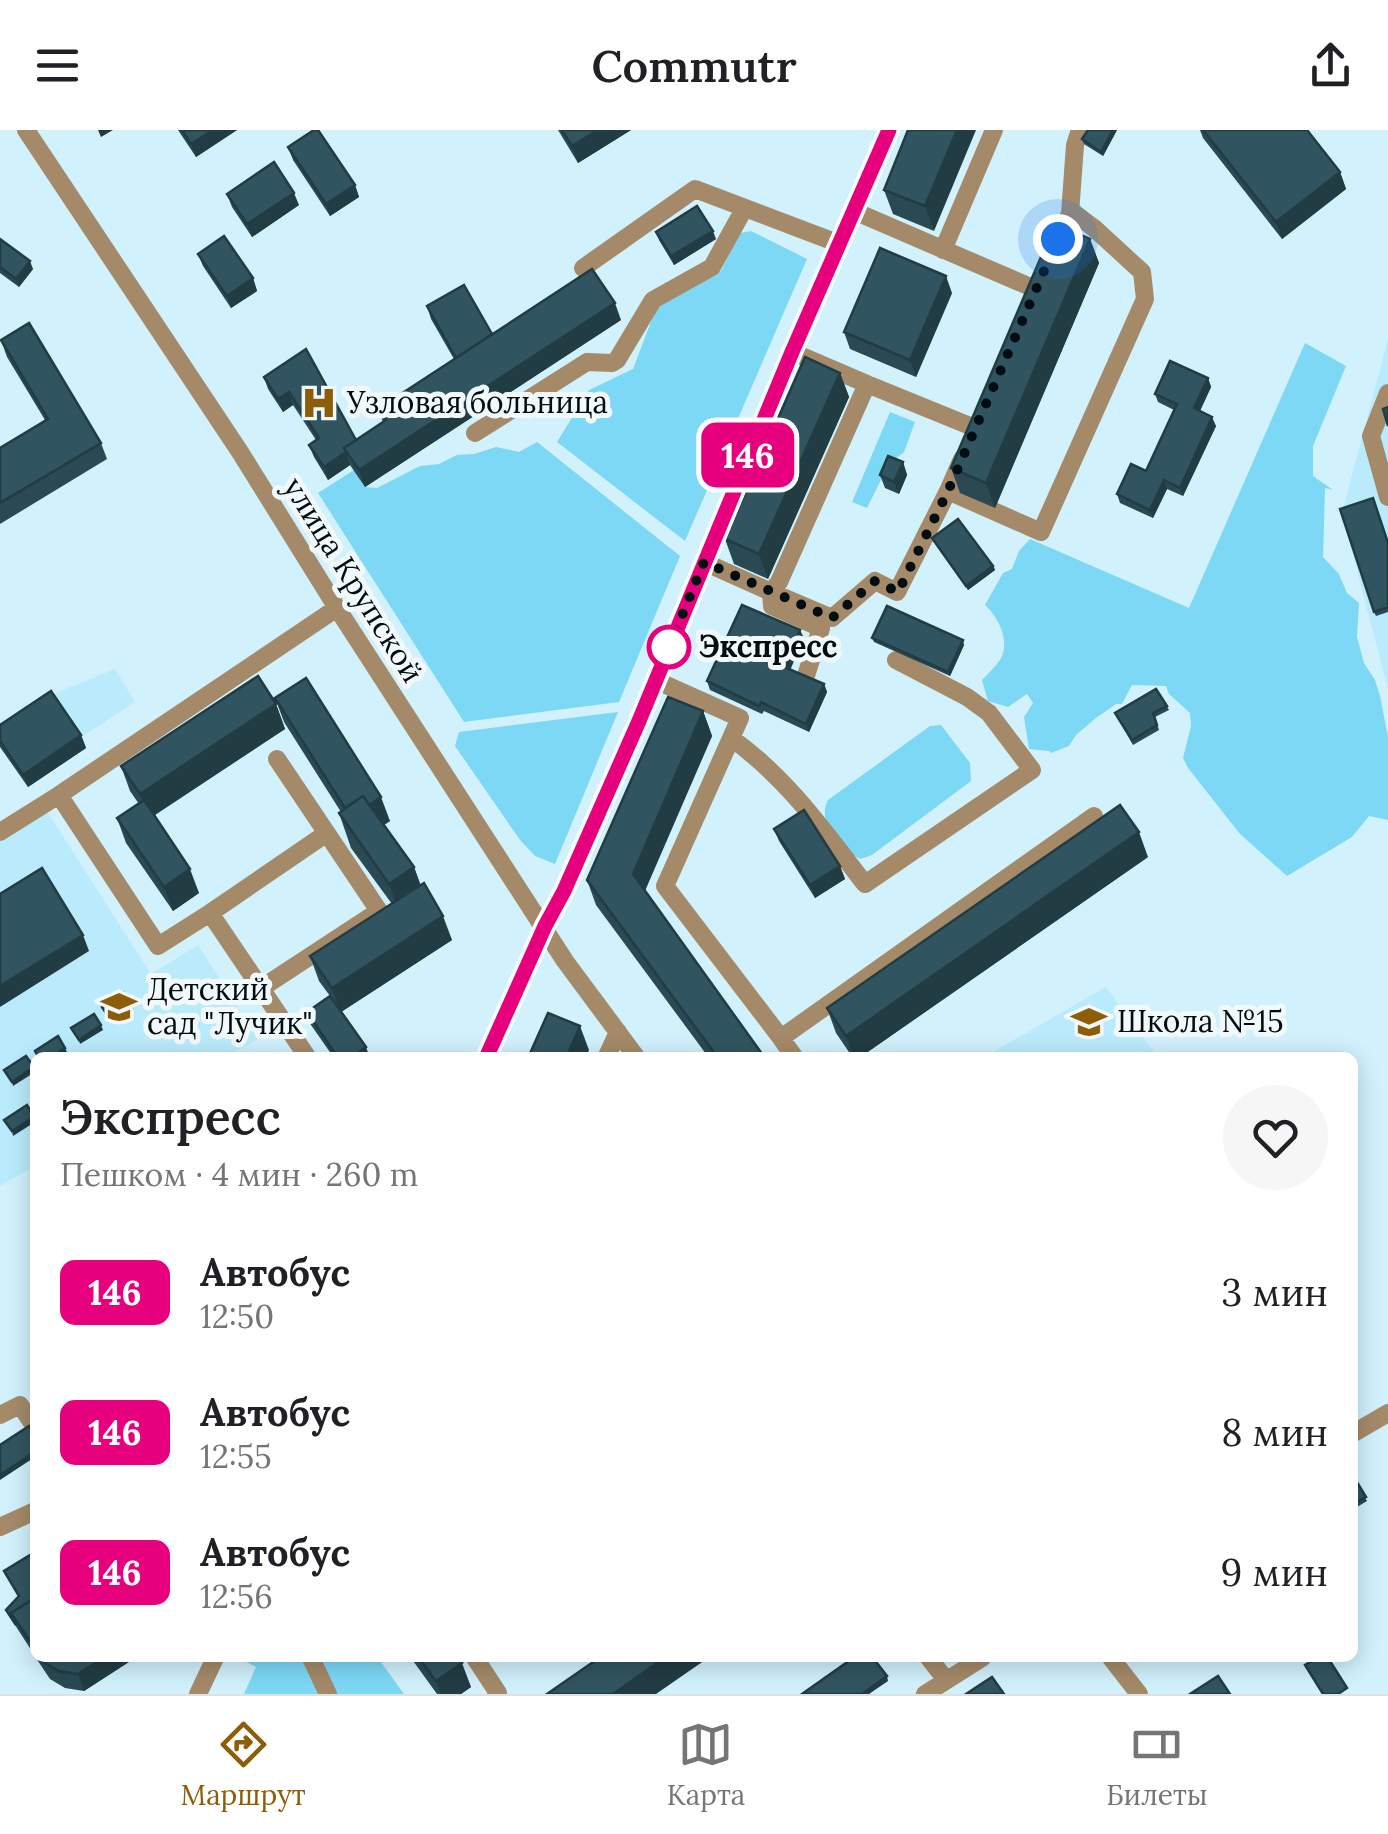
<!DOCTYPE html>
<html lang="ru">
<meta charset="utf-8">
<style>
body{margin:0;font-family:Lora,serif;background:#f6f6f6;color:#202124;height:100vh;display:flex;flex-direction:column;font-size:38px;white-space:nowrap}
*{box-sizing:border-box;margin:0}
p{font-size:32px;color:#757577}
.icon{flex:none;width:55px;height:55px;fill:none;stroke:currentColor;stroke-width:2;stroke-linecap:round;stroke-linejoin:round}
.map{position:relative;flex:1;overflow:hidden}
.side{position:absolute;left:30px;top:922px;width:1328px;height:610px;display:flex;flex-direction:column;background:#fff;border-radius:15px;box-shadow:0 5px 25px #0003}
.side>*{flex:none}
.badge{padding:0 20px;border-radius:15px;font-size:35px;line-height:65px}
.you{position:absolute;width:50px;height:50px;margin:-25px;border:8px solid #fff;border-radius:50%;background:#1a73e8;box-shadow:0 0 0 15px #1a73e833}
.map>.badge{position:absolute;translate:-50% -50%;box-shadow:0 0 0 5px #fff}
.round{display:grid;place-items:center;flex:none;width:105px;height:105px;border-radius:52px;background:#f6f6f6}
.overview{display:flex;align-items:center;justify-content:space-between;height:170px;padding:0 30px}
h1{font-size:48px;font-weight:600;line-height:75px}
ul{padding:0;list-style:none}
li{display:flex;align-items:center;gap:30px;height:140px;padding:0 30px}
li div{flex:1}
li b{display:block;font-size:38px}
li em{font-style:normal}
li .badge{min-width:110px;font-weight:700;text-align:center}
header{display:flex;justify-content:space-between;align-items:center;height:130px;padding:0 30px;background:#fff;font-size:45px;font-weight:600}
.menu{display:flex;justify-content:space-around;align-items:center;height:140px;border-top:2px solid #e0e0e0;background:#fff;font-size:28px;color:#757577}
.menu a{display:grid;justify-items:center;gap:5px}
.menu .selected{color:#8d5d07}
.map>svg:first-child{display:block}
.built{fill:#baebfc}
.green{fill:#7cd8f5}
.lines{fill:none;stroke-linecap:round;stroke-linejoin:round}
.minor{stroke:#a48a69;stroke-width:18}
.wall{fill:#2a4953}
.shaded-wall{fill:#223c43}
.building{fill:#315560;stroke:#223c43;stroke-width:2.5}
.line-casing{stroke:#fff;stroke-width:22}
.line{stroke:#e6007e;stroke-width:15}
.walk{stroke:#020d12;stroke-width:10;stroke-dasharray:0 18}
.stop-dot{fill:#fff;stroke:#e6007e;stroke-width:5}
.labels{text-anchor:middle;stroke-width:10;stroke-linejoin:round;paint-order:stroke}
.poi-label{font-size:30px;fill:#020d12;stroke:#f2f9fc;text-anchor:start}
.street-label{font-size:30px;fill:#020d12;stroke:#f2f9fc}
.stop-label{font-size:30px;font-weight:bold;fill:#020d12;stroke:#f2f9fc;text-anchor:start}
</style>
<header><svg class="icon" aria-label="menu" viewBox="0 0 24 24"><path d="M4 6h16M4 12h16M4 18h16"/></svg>Commutr<svg class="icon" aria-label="share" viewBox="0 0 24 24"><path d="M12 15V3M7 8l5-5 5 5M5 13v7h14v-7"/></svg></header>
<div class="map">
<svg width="1388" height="1564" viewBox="0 0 1388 1564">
<rect width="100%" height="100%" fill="#d1f1fc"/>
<path class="built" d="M1388,209V559L1342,383Z
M115,539L135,572L80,608L0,596L51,565Z
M43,675L151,844L198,815L258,909L226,927L35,928V1036L0,1056V702Z
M1106,857L1158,927H984Z"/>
<path class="green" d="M751,101L807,129L685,411L557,312L589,260L633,239L657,176L721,141L740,103Z
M1305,213L1346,236L1313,316V346L1333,360L1325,358L1323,427L1339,444L1347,463L1359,473L1357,507L1364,533L1375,550L1380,566L1388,607V690L1369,686L1352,707L1287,746L1240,704L1188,638L1183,628L1191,596L1190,583L1169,564L1166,556L1132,555L1122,574H1116L1096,588L1076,605L1069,616L1051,623L1049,621L1029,619L1024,587L1033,573L1027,564L1008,577L988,571L982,550C988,544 995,537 1000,530C1011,512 999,488 985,475L1003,443L1012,439L1019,421L1030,409L1189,478Z
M890,282L915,292L904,322L889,334L867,378L852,372Z
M537,312L680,426L619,572L464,592L318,363L354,340L365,357L377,358L420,336L439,334L457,325L474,324L496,317L519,322Z
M618,582L555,734L535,726L520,710L455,616L459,602Z
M941,595L970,633L971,651L872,725L860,729C840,718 816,693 828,670L930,596Z
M239,1528H378L404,1564H244L256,1537Z"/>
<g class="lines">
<path class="minor" d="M26,0L240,322L337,478L565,831L637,928
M854,81L1035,159L1041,148
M1070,84L1075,15L1080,0
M943,120L994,0
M583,138L695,59L840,114
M867,254L975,298
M1388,263L1371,306L1388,367
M475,303L587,232L612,233L617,230L653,170L712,137L744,79
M962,329L948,361L1041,402L1145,169L1142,142L1094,98L1071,81L1054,120
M704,432L771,462L779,452L867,254L797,224
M655,550L740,588L665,756L781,908
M804,552L821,498L772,476L771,462L832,488L875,451L897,462L948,361
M731,608C786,647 824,701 865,754L1032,640L989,583L967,567L896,530
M0,702L59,665
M210,783L327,703
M260,859L379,781L277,629
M308,928L210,783L158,816L59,665L337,478
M486,928L545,797L564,761L639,591L792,222L889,0
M606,928L618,902
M795,928L781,908L1094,686
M0,1285L20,1275L35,1297
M1352,1304L1388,1283
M0,1397L35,1381
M311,1528L328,1564
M475,1528L498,1563L496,1564
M929,1528L946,1550
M1111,1528L1139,1564
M198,1564L215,1528
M925,1564L982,1528"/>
</g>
<path class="wall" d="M178,0H237L196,27Z
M558,0H631L578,33Z
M908,0L934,101L893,84L884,60Z
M1117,0L1103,26L1084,14L1082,9Z
M1200,0H1307L1340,42L1346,59L1282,109L1203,8Z
M288,17L355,55L359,67L330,86L293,30Z
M227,64L299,75L252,107L232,77Z
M656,102L716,109L674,135L659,110Z
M0,109L33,139L19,157L0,143Z
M1090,109L1099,133L995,378L960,363L951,338Z
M198,124L253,148L257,161L231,178L203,136Z
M952,163L916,247L850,219L844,202Z
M427,176L492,204L621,190L365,357L350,335L328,350L314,327L309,315L316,310L293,275L283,282L268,259L264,247L356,310L383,292L378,279L454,229L431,189Z
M1,210L101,313L107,329L0,394V318L45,290L7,227Z
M840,243L849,267L768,449L734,434L725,409Z
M1208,248L1211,257L1200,281L1216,296L1183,366L1167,359L1153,388L1120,373L1117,364L1146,341L1174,280L1158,272L1155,264Z
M903,332L907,345L899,364L885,358L880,345Z
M932,408L993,436L995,440L968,460Z
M1388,412V482L1376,486L1374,482Z
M804,508L790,539L824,554L827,562L809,602L764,581L762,584L710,560L707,551Z
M872,508L964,515L950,546L874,512Z
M275,568L390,691L384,695L414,737L421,756L452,810L341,882L370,928H334L311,895L307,882L330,866L319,851L310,826L392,774L351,718L339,683L341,682L284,592Z
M276,574L285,599L154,685L199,763L173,781L126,713L117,688L139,674L130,661L121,636Z
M1167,576L1169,580L1155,587L1159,600L1133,615L1115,583Z
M703,581L712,606L645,761L765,928H709L596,775L587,750Z
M0,595L81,605L86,618L28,657L0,617Z
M774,699L840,736L845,749L815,768L779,711Z
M1148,727L859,928H853L836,903L827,878Z
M1352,1344L1367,1371L1352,1380Z
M35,1422V1526L8,1484L6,1480L19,1467L4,1441Z
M36,1528H135L84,1561L65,1558L50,1549Z
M411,1528H458L471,1557L461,1564H437Z"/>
<path class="shaded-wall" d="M98,0H113L101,7Z
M213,0H237L196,27L191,14Z
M598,0H631L578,33L572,16Z
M957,0H976L934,101L925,76Z
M1113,0H1117L1103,26L1101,22Z
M1340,42L1346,59L1282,109L1276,92Z
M355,55L359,67L330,86L326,74Z
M294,63L299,75L252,107L247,94Z
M713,101L716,109L674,135L671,126Z
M1090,109L1099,133L995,378L986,353Z
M30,131L33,139L19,157L16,149Z
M946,146L952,163L916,247L910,230Z
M253,148L257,161L231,178L227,166Z
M615,173L621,190L365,357L359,340Z
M840,243L849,267L768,449L759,424Z
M1208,248L1211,257L1197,287L1194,278Z
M289,262L293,275L283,282L278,269Z
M1212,287L1216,296L1183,366L1180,358Z
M346,322L350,335L328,350L324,337Z
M903,332L907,345L899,364L894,352Z
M1164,350L1167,359L1153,388L1150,380Z
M993,436L995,440L968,460L966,456Z
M800,500L804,508L788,545L784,537Z
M963,510L964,515L950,546L948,542Z
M824,554L827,562L809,602L806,594Z
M276,574L285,599L149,689L140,664Z
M703,581L712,606L641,769L633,744Z
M81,605L86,618L28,657L23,645Z
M381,667L390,691L359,711L350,686Z
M1139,702L1148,727L859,928H854L846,906Z
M840,736L845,749L815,768L810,755Z
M414,737L426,772L402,789L389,754Z
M190,739L199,763L173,781L164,757Z
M443,786L452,810L341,882L332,858Z
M83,805L89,821L0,877V856Z
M132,875L134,879L111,893L110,889Z
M101,895L103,900L80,914L79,910Z
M580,896L589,920L586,928H566Z
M366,917L370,928H351Z
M65,918L67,922L59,928H50Z
M34,937L35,942L13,956L12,952Z
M34,987L35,992L13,1006L12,1001Z
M35,1322V1327L0,1350V1345Z
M103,1528H135L84,1561L78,1544Z
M664,1528H708L656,1564H613Z
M462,1533L471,1557L461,1564H441L436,1551Z
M887,1546L888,1551L869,1564H862Z"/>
<path class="building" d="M182,0H213L191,14Z
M314,0H318L355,55L326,74L288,17Z
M562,0H598L572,16Z
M908,0H957L925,76L884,60Z
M1088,0H1113L1101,22L1082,9Z
M1203,0H1307L1340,42L1276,92Z
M274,32L294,63L247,94L227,64Z
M697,76L713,101L671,126L656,102Z
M1055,94L1090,109L986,353L951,338Z
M224,106L253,148L227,166L198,124Z
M0,109L30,131L16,149L0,137Z
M880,118L946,146L910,230L844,202Z
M592,139L615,173L359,340L344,318L386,290L378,279Z
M464,155L492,204L456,228L427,176Z
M29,193L101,313L0,373V318L48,289L1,210Z
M306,219L356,310L344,318L346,322L324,337L309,315L319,308L289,262L278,269L264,247Z
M805,227L840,243L759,424L725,409Z
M1170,231L1208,248L1194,278L1212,287L1180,358L1164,350L1150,380L1117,364L1131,334L1146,341L1177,274L1155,264Z
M1388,277V296L1383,279Z
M888,326L903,332L894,352L880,345Z
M1373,368L1388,413V477L1374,482L1340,379Z
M958,389L993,436L966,456L932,408Z
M742,475L800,500L784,537L824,554L806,594L761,572L759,576L707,551Z
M887,476L963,510L948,542L872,508Z
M258,546L276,574L140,664L121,636Z
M306,548L381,667L369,675L363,666L345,678L275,568Z
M1156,559L1167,576L1153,583L1157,595L1132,610L1115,583Z
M51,561L81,605L23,645L0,611V595Z
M668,567L703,581L633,744L765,928H718L587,750Z
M363,666L414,737L389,754L339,683Z
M144,670L190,739L164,757L117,688Z
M1120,675L1139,702L846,906L827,878Z
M804,680L840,736L810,755L774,699Z
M42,738L83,805L0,856V764Z
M424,753L443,786L332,858L310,826Z
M124,863L132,875L110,889L102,877Z
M330,866L366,917L351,928H338L307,882Z
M548,883L580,896L566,928H528Z
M94,884L101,895L79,910L71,898Z
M58,906L65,918L50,928H39L35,921Z
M26,926L34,937L12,952L4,940Z
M27,975L34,987L12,1001L4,990Z
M29,1296L35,1306V1322L0,1345V1315Z
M1352,1344L1366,1367L1352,1374Z
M35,1422V1468L11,1483L16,1495L6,1480L19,1466L4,1441Z
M35,1468V1519L11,1483Z
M41,1528H103L78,1544L59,1541L44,1532Z
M419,1528H458L462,1533L436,1551Z
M599,1528H664L613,1564H547Z
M853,1528H873L887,1546L862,1564H802Z
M1317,1528H1328L1347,1558L1338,1564H1323L1305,1535Z
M1218,1546L1230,1564H1190Z
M992,1547L1004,1564H966Z"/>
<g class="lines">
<defs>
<path id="line" d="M486,928L545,796L564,761L639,591L792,222L889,0"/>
</defs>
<use href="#line" class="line-casing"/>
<use href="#line" class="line"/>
<path class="walk" d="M669,517L704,432L832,488L875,451L898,462L948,361L1058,109"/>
</g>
<defs>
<symbol id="hospital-bare" viewBox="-9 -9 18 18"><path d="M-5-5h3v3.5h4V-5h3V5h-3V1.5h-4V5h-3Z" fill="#8d5d07" stroke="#f2f9fc" stroke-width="2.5" paint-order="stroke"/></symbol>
<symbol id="school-bare" viewBox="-9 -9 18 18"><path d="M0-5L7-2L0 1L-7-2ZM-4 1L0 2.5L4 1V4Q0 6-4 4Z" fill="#8d5d07" stroke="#f2f9fc" stroke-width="2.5" paint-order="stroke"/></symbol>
</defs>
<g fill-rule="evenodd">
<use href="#hospital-bare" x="294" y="248" width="50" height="50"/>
<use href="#school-bare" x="94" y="852" width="50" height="50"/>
<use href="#school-bare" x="1064" y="867" width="50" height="50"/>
</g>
<circle class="stop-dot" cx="669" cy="517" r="20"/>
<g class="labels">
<g class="poi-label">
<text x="347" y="283">Узловая больница</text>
<text x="147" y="870">Детский<tspan x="147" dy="34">сад "Лучик"</tspan></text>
<text x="1117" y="902">Школа №15</text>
</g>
<g class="street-label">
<text transform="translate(353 450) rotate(58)" y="10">улица Крупской</text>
</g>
<g class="stop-label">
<text x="699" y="527">Экспресс</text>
</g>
</g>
</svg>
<div class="you" style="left:1058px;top:109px"></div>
<b class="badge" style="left:748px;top:325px;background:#e6007e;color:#fff">146</b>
<section class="side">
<div class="overview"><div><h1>Экспресс</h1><p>Пешком · 4 мин · 260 m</p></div><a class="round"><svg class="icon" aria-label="heart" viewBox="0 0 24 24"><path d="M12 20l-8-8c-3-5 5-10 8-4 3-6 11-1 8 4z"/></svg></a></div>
<ul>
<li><span class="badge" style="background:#e6007e;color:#fff">146</span><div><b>Автобус</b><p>12:50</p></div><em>3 мин</em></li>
<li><span class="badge" style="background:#e6007e;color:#fff">146</span><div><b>Автобус</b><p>12:55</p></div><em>8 мин</em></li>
<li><span class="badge" style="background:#e6007e;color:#fff">146</span><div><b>Автобус</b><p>12:56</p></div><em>9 мин</em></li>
</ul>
</section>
</div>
<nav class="menu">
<a class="selected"><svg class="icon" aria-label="directions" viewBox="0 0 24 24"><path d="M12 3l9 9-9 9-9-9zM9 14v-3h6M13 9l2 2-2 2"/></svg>Маршрут</a>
<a><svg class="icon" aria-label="map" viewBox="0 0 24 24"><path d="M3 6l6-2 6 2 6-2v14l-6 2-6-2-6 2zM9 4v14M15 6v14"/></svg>Карта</a>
<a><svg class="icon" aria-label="tickets" viewBox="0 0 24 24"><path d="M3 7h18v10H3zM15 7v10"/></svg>Билеты</a>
</nav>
